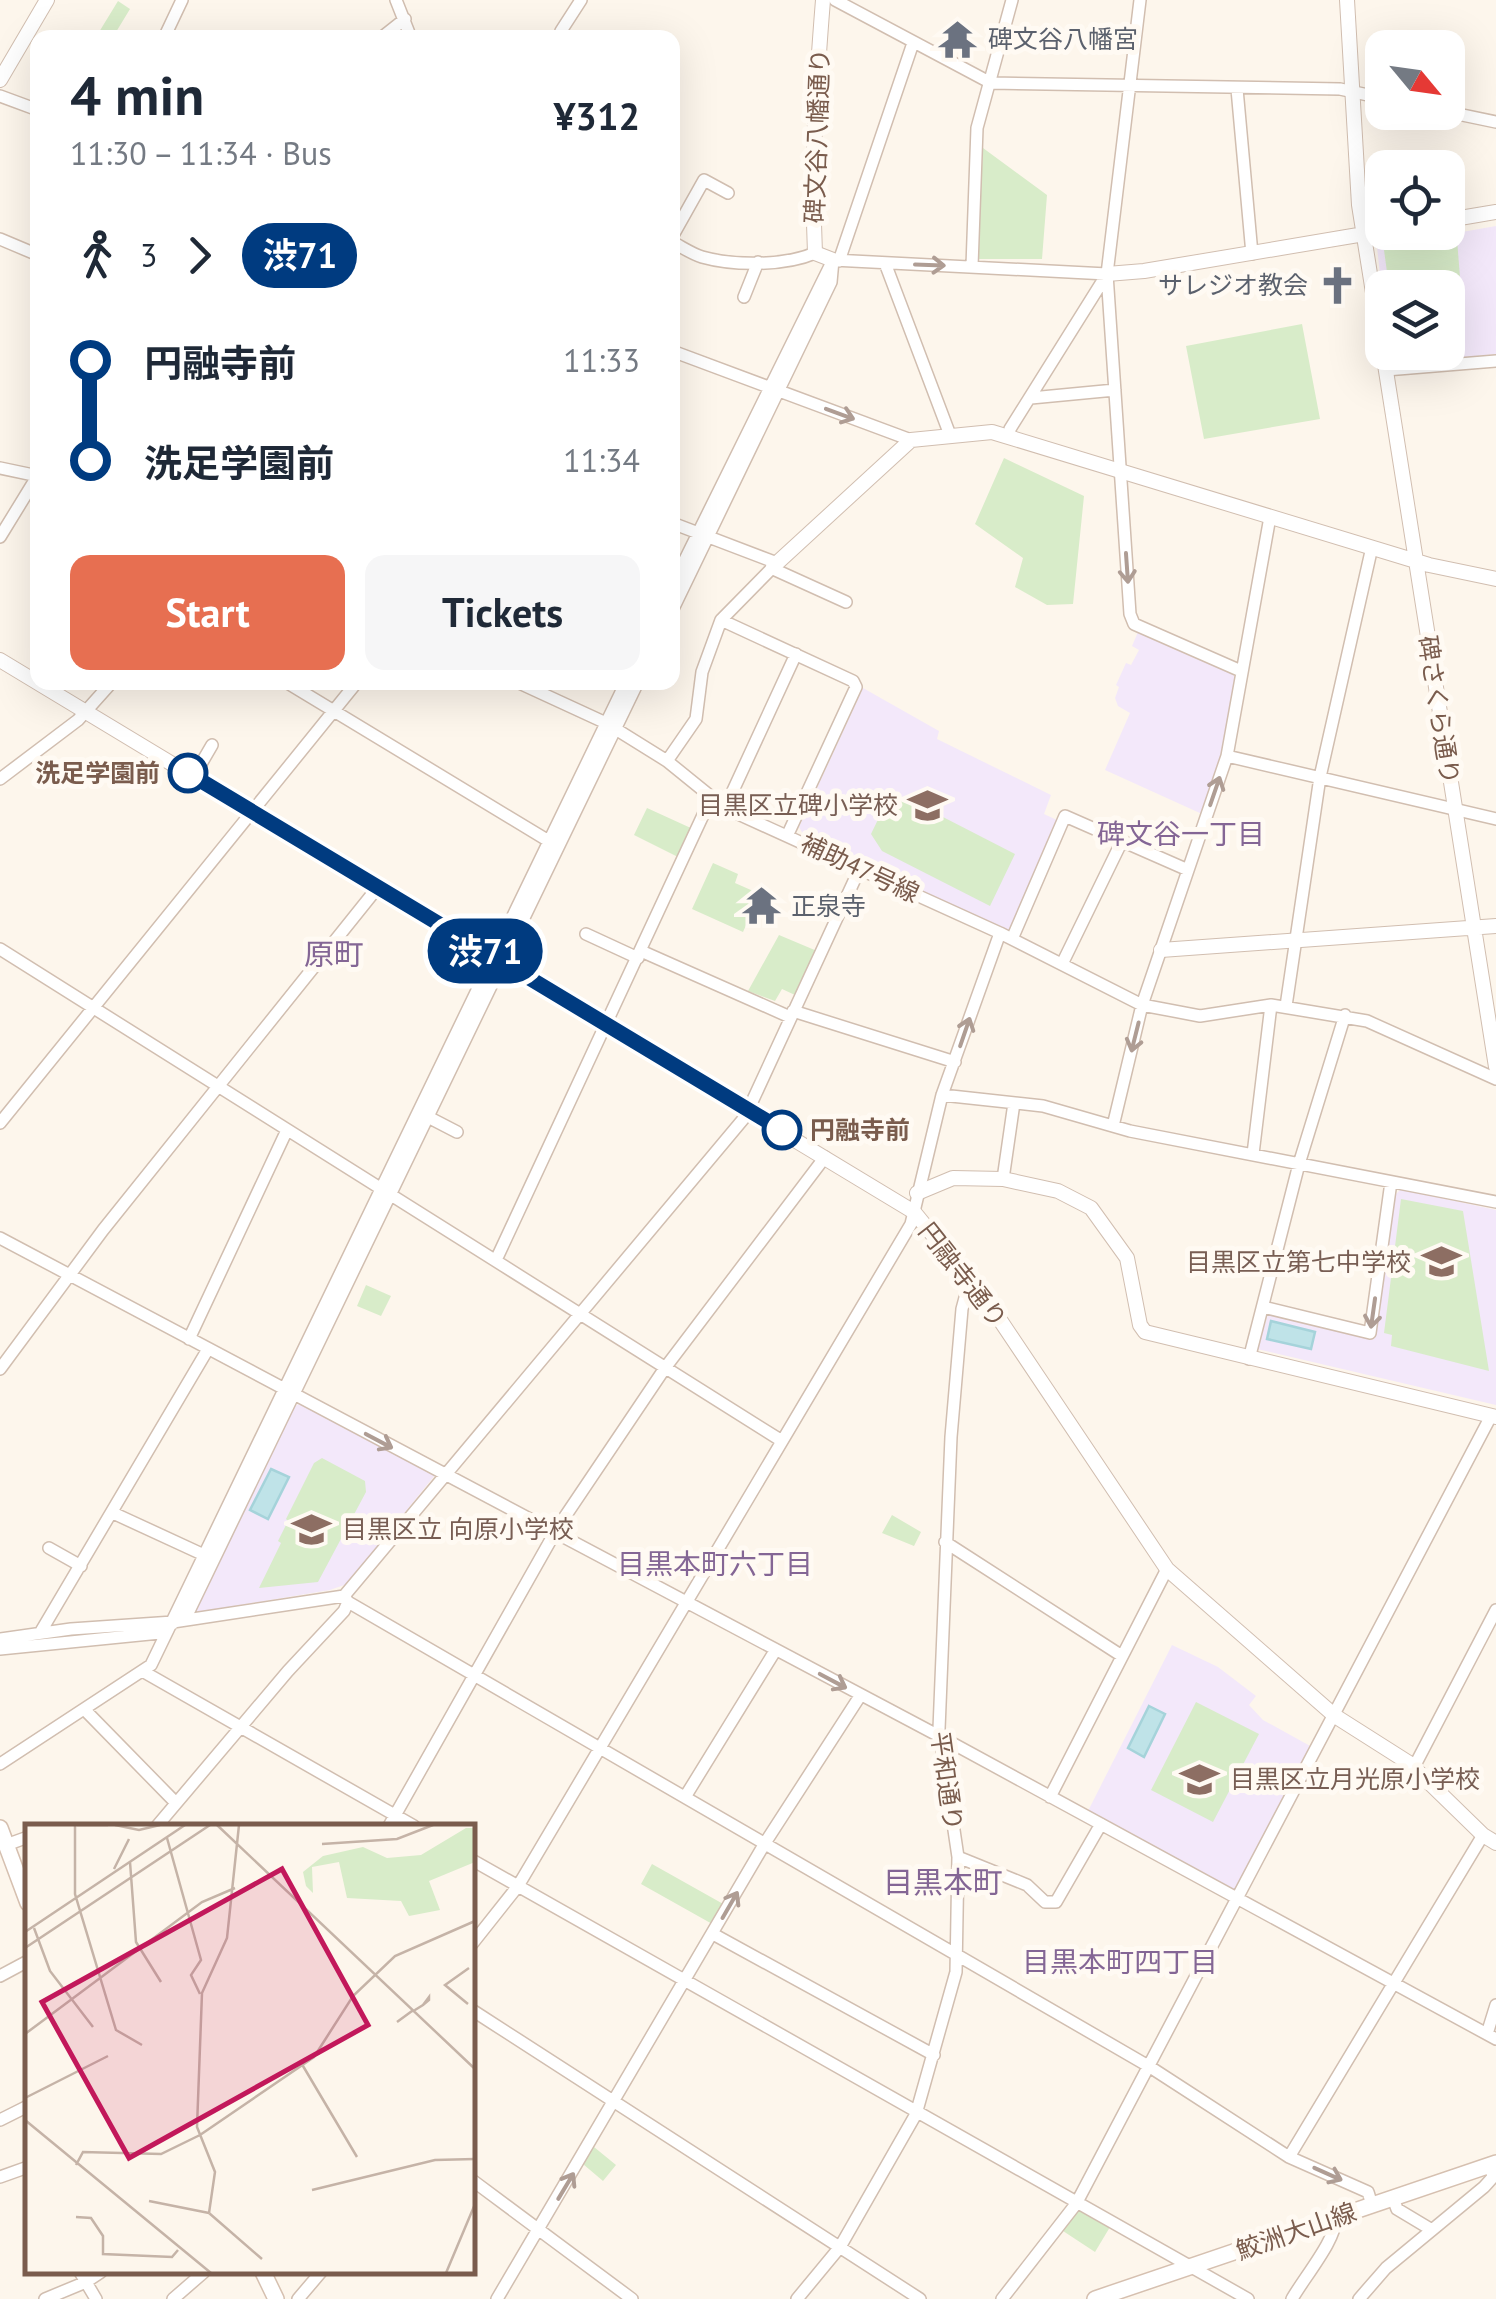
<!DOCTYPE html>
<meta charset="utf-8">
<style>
body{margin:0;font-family:"PT Sans","Noto Sans JP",sans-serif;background:#f6f6f7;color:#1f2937;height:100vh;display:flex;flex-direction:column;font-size:38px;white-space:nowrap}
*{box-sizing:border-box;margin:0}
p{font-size:32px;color:#747a83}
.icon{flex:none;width:55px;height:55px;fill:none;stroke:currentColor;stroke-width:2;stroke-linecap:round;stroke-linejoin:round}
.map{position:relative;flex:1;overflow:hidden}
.drawer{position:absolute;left:30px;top:30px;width:650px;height:660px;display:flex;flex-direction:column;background:#fff;border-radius:20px;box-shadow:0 10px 40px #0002}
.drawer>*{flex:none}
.badge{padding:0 20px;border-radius:32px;font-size:35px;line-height:65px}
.needle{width:65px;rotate:119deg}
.controls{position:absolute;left:1365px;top:30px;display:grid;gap:20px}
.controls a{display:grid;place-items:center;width:100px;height:100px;border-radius:20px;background:#fff;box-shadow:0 10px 40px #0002;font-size:50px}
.map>.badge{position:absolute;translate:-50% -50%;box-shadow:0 0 0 5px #fff}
.legs{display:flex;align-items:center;gap:15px;height:110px;padding:0 40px;font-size:32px}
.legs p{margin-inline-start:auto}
.summary{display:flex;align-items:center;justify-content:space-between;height:170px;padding:0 40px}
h1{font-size:55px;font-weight:800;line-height:75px}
.primary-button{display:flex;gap:20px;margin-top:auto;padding:20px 40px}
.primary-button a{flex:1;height:115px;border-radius:20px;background:#e76f51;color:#fff;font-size:40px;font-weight:800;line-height:115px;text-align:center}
.primary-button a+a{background:#f6f6f7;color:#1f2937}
ul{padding:0 40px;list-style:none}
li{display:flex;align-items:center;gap:35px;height:100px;font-size:38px}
li i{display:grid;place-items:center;width:15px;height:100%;margin:0 12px;background:currentColor}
li i::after{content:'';width:25px;height:25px;margin:-12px;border:8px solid;border-radius:50%;background:#fff}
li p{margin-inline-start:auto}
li:first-child i{background:linear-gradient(#0000 50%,currentColor 0)}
li:last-child i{background:linear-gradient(currentColor 50%,#0000 0)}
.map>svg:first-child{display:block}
.education{fill:#f3e8fa}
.green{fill:#d8ecc9}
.water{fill:#bfe3e8;stroke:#a5d3da;stroke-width:2.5}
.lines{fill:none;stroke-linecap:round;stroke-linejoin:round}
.minor-casing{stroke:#d1beb0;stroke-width:14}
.tertiary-casing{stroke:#d1beb0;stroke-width:16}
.secondary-casing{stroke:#d6c0b0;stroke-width:18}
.minor{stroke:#fff;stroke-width:11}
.tertiary{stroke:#fff;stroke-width:14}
.secondary{stroke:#fff;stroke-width:15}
.oneway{stroke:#af9d94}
.line-1-casing{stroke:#fff;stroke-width:22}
.line-1{stroke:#003b80;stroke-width:15}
.stop-1-dot{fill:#fff;stroke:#003b80;stroke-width:5}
.labels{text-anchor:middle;stroke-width:10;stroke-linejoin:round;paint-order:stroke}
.worship-label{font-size:25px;fill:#5b616d;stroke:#fffaf3;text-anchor:start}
.street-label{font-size:25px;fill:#7a5c4d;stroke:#fffaf3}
.stop-label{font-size:25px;font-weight:bold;fill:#7a5c4d;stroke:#fffaf3;text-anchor:end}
.education-label{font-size:25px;fill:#785e54;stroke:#fffaf3;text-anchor:end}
.neighbourhood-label{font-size:28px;fill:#846695;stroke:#fffaf3}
.quarter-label{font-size:30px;fill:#846695;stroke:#fffaf3}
.inset-road{fill:none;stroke:#c5b3a7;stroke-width:2.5}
.view{fill:#c2185b;fill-opacity:0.15;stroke:#c2185b;stroke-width:5}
.inset-edge{fill:none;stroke:#7a5c4d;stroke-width:5}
</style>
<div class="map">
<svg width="1496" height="2299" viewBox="0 0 1496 2299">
<rect width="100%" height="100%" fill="#fdf6ec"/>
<path class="education" d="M1496,226V354L1392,364L1390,353L1448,352V288H1382V292L1377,247Z
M1138,632L1232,672L1235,678L1222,755L1202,814L1105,770L1130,713L1118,706L1115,698L1119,687L1116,685L1126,663L1131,665L1139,650L1132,646Z
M863,688L939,731L937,739L1051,795L1044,814L1059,821L1011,934L803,834L799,827Z
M1401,1189L1496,1210V1405L1257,1349L1268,1315L1375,1338L1395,1195Z
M299,1404L435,1475L347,1584L330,1590L198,1612L195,1608L295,1406Z
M1172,1645L1218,1667L1256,1696L1249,1705L1263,1720L1312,1747L1238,1892L1088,1811Z"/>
<path class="green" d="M118,1L130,9L113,37H96Z
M983,148L1047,195L1042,259H977Z
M1457,239L1463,316L1448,318V288L1389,287L1384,250Z
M1302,324L1320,419L1204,439L1186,346Z
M1004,458L1084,496L1073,604L1047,605L1015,587L1023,558L975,524Z
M906,798L1015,854L990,906L882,851L871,834L887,801Z
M647,808L693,829L680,858L634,835Z
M713,863L738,874L735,883L760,894L743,932L692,909Z
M779,935L817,951L795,995L782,989L775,1001L748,991Z
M1401,1199L1463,1211L1489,1371L1391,1346L1392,1335L1384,1333Z
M366,1285L391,1296L381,1316L357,1306Z
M322,1458L365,1481L366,1492L318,1582L259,1588L281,1543L278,1541L288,1521L286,1519L314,1463Z
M892,1515L921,1532L914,1546L882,1533Z
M1196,1702L1259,1734L1213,1822L1151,1790Z
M652,1864L725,1905L714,1925L641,1884Z
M594,2147L616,2165L603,2181L583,2164Z
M1077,2209L1110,2227L1095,2252L1060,2229Z"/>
<path class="water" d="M1271,1321L1315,1332L1311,1349L1267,1339Z
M271,1469L289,1477L268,1519L250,1510Z
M1149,1706L1165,1714L1144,1757L1128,1748Z"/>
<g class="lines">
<defs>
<path id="minor" d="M396,0L411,38
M835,0L991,83L1340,89L1382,98
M1140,0L1107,274L1130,614L1134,624L1241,671
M164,38L182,0
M381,38L405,19
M569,38L561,31L581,0
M1237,89L1252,254
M0,96L38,110
M1448,112L1496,122
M672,237L704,180L728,193
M0,239L38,255
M672,242C682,247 692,254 702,257C734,266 785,266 815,253
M833,260L1107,274
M839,261L913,43
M885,263L950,435
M972,266L977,128L1012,0
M744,297L758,262
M672,351L911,440
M1386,370L1496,361
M1031,398L1115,390
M1009,437L1010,429L1107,274
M0,468L38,476
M0,537L38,475
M771,568L846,602
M672,586L833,260
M672,611L831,282L833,260
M721,620L853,681L856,687L788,834
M286,682L552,843
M517,682L606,723L667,761L725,808L1000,933L1142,1005L1200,1016L1271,1005L1367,1021L1496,1079
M1227,756L1496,819
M667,761L696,719L702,672L721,620L777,563L672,523
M194,776L212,745
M0,779L78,720L112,682
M725,808L796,654
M586,934L638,958
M1012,939L1065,816L1188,870
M0,949L782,1441
M641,951L790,1017
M1062,964L1122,841
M1286,1006L1320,777L1372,547
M793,1011L955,1062
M942,1095L1043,1106L1130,1131L1496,1202
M428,1117L457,1132
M0,1123L357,682
M1113,1126L1142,1005L1227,756L1270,517
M1253,1154L1271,1005
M1003,1179L1014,1103
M0,1238L939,1736L1496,2039
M496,1260L711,798
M1263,1307L1370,1333L1391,1182
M189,1339L287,1130
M1249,1359L1299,1164L1345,1015
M0,1369L103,1230L378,887
M113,1513L204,1555
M945,1542L1122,1656
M49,1548L81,1566
M344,1596L348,1602L1150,2067L1289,2157L1368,2192L1372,2205
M40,1633L208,1349
M0,1639L71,1629L173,1622L344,1596L745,1117L860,868
M0,1649L160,1633L189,1611L638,682
M144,1672L414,1826
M84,1709L176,1803
M0,1764L151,1665L626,682
M1414,1767L1496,1610
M685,1797L775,1651
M1050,1797L1167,1569
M157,1826L288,1671L344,1611L348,1602
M389,1826L558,1527L665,1368L825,1157
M6,1845L28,1837
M958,1857L1027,1885L1045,1902H1056L1101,1824
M472,1860L1248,2299
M713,1934L934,2055
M472,1944L518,1886L911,1224L942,1095L1000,933
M0,1976L28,1961
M472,2010L920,2299
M1487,2034L1496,2005
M0,2120L28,2106
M1289,2157L1483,1835
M0,2177L28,2167
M472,2180L632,2299
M1393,2198L1397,2209L1432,2230
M80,2272L96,2299
M45,2299L86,2282L101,2272
M173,2299L204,2272
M298,2299L321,2272
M497,2299L765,1843L860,1696
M797,2299L840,2247L916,2114L956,1972L958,1857L939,1729L951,1437L962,1309L969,1283
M1002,2299L1076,2204L1491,1416
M1292,2299C1303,2279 1339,2236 1335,2218
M1359,2299L1386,2268L1484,2187L1493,2177L1490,2165"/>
<path id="tertiary" d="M823,0C816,87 811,166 815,253L833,260
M1347,0L1359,205L1382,349
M0,80L47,0
M1448,220L1496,212
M1107,274L1144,271L1382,231
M1383,352L1496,1067
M777,563L911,440L992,432L1429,565L1496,579
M0,660L914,1212L990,1305L1167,1569L1335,1716L1409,1763L1483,1835L1496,1843
M1161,950L1496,926
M917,1193L953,1178L1003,1179L1058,1191L1091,1208L1127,1258L1140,1325L1145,1332L1496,1417"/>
<path id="secondary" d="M0,1828L28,1903
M263,2272L276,2299
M1095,2299L1496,2163"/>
</defs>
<use href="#minor" class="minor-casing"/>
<use href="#tertiary" class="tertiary-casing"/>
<use href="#secondary" class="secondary-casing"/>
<use href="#minor" class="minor"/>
<use href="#tertiary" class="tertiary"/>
<use href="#secondary" class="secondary"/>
</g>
<defs><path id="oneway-shaft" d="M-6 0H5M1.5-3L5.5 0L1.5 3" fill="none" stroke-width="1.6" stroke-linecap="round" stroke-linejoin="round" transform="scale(2.5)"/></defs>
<g class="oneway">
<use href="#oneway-shaft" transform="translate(930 265) rotate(2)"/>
<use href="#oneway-shaft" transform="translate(840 414) rotate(20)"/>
<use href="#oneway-shaft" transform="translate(1127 568) rotate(86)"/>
<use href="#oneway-shaft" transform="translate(1215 791) rotate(-71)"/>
<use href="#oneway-shaft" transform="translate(965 1032) rotate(-71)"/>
<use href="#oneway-shaft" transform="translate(1135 1037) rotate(104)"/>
<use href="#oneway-shaft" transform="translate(1373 1313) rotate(98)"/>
<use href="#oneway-shaft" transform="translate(379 1441) rotate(28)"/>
<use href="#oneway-shaft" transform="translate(833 1681) rotate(28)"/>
<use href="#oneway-shaft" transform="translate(730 1905) rotate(-60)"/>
<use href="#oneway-shaft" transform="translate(1328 2174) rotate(24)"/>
<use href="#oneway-shaft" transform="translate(566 2186) rotate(-59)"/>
</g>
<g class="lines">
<defs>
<path id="line-1" d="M188,773L782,1130"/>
</defs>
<use href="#line-1" class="line-1-casing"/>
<use href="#line-1" class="line-1"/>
</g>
<defs>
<symbol id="temple-bare" viewBox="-9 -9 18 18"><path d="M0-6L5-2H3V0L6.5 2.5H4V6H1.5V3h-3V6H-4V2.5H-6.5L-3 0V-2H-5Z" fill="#6b7280" stroke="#fffaf3" stroke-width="2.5" paint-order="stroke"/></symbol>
<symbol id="church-bare" viewBox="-9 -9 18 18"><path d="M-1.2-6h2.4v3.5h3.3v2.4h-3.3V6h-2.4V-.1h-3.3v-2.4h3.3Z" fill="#6b7280" stroke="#fffaf3" stroke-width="2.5" paint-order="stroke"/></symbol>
<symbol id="school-bare" viewBox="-9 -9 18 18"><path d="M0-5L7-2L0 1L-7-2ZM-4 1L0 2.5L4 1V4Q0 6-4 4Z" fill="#8d6e63" stroke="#fffaf3" stroke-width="2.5" paint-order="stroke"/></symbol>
</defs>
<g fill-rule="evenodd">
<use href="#temple-bare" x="930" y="12" width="55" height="55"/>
<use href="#church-bare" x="1310" y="258" width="55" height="55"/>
<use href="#school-bare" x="900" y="778" width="55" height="55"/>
<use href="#temple-bare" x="734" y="878" width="55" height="55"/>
<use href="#school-bare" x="1414" y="1234" width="55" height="55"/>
<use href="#school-bare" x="284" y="1502" width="55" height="55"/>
<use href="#school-bare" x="1172" y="1752" width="55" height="55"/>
</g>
<g class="stop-1-dot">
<circle cx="188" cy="773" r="18"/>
<circle cx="782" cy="1130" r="18"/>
</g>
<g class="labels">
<g class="worship-label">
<text x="988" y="48">碑文谷八幡宮</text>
<text x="1308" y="294" text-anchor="end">サレジオ教会</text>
<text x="791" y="915">正泉寺</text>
</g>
<g class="street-label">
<text transform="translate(817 136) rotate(-88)" y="9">碑文谷八幡通り</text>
<text transform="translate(1439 710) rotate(81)" y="9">碑さくら通り</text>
<text transform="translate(860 868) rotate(25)" y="9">補助47号線</text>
<text transform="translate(963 1275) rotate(52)" y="9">円融寺通り</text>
<text transform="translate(947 1781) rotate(82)" y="9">平和通り</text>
<text transform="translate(1296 2231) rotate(-19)" y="9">鮫洲大山線</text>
</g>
<g class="stop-label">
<text x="160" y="782">洗足学園前</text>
<text x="810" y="1139" text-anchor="start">円融寺前</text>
</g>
<g class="education-label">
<text x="898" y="814">目黒区立碑小学校</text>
<text x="1411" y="1271">目黒区立第七中学校</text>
<text x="342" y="1538" text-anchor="start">目黒区立 向原小学校</text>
<text x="1230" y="1788" text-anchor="start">目黒区立月光原小学校</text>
</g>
<g class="neighbourhood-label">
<text x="1181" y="844">碑文谷一丁目</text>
<text x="715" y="1574">目黒本町六丁目</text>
<text x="1120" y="1972">目黒本町四丁目</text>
</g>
<g class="quarter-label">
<text x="334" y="965">原町</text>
<text x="943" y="1893">目黒本町</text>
</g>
</g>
<g transform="translate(25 1824)">
<rect width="450" height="450" fill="#fdf6ec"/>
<path d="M441,4H450V38L404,57L415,86L384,92L376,77L322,74L314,38L287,43L288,69L281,62L278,48L298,32L338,23L362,34L396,31Z" fill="#d8ecc9"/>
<path class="inset-road" d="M50,1V70L91,206L117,221M52,1H83M90,1L114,6L135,1M192,1L450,245M142,14L176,136L166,151L175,170M297,20L372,15L408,1M105,38L111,118L136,158M89,45L104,15M9,104L25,147L68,203M0,108L160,1M0,124L185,1M443,180L420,161L444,144M372,198L387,187H388L390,186L398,181L404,176V173L398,181M0,210L177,78L210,64M278,242L332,333M0,274L83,232M0,296L186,449M175,311L289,233L328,172L370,132L450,97M51,341L58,328L136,330L175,311M287,366L410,336L450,335M124,377L184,389M184,389L190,348L172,303L177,169L202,114L214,1M184,389L237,435M51,393L66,394L78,412V430L147,433L153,426M421,449L450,380"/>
<path class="view" d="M257,45L343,201L104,334L17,178Z"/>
<rect width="450" height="450" class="inset-edge"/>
</g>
</svg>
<div class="controls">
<a><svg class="needle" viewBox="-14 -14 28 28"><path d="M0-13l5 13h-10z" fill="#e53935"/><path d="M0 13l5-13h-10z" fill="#747a83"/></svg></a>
<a><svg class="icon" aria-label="locate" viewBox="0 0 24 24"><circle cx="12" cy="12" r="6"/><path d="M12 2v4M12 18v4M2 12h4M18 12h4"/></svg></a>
<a><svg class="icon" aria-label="layers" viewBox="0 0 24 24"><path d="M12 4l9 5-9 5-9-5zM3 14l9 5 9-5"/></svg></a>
</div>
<b class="badge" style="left:485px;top:951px;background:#003b80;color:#fff">渋71</b>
<section class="drawer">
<div class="summary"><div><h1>4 min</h1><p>11:30 – 11:34 · Bus</p></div><b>¥312</b></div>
<div class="legs"><svg class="icon" aria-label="walk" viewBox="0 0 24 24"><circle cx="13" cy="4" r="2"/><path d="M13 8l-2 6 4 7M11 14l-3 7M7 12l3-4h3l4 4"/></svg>3<svg class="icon" aria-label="forward" viewBox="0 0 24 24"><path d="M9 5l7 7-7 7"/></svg><b class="badge" style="background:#003b80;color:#fff">渋71</b></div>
<ul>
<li><i style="color:#003b80"></i><b>円融寺前</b><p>11:33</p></li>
<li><i style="color:#003b80"></i><b>洗足学園前</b><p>11:34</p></li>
</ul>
<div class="primary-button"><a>Start</a><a>Tickets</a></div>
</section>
</div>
